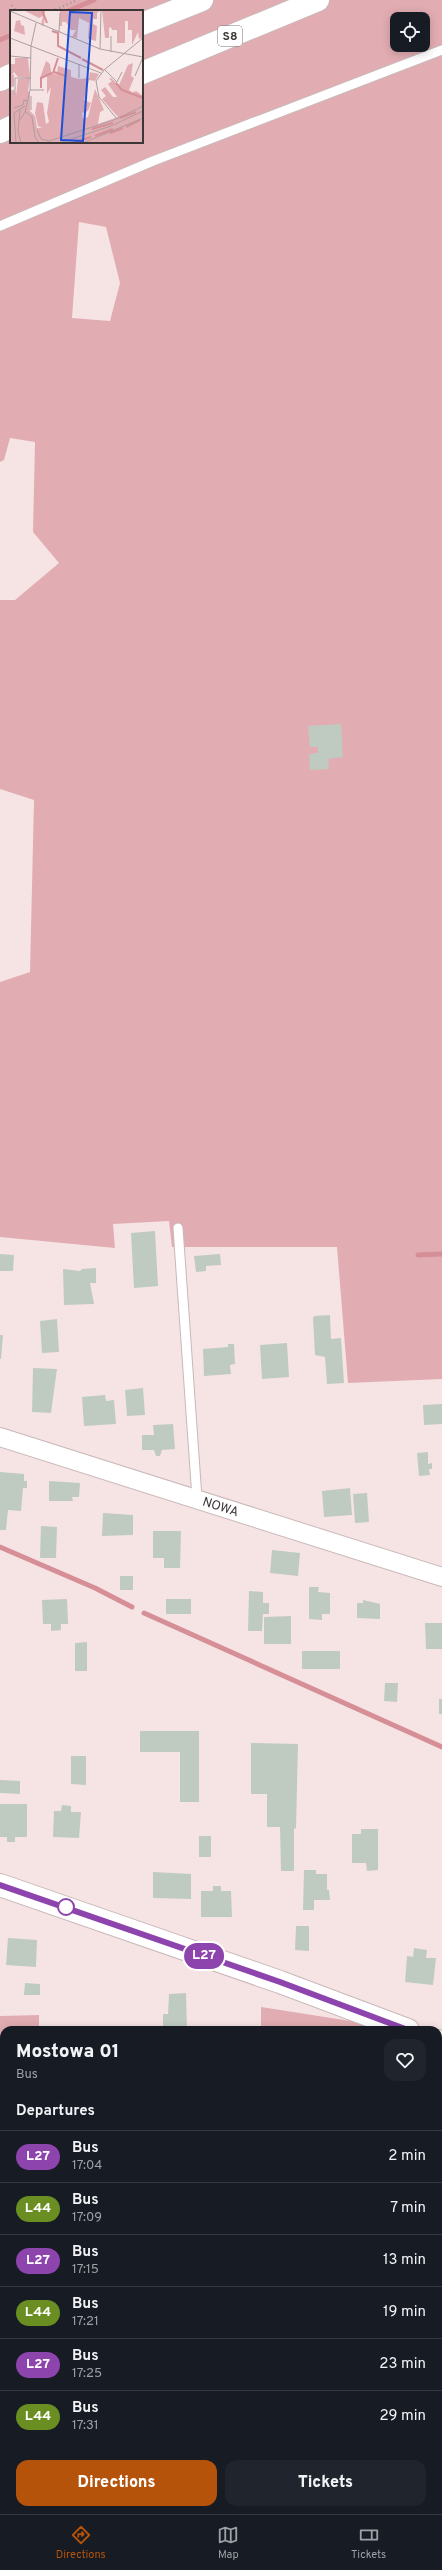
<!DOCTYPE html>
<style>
body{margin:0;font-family:Overpass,sans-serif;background:#20242c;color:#f1f3f6;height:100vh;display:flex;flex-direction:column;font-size:15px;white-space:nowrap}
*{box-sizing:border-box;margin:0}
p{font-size:13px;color:#9ea1a6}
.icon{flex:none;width:22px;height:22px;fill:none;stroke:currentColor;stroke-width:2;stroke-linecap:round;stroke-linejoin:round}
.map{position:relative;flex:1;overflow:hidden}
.panel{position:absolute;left:0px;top:2026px;width:442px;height:488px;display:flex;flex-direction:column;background:#171b24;border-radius:12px 12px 0 0;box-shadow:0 2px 10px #0003}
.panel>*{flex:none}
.badge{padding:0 8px;border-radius:13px;font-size:14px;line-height:26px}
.buttons{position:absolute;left:390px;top:12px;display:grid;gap:8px}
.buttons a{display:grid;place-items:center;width:40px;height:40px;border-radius:8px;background:#171b24;box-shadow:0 2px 10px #0003;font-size:20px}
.map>.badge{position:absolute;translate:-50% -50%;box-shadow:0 0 0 2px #fff}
h2{padding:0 16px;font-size:15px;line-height:36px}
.round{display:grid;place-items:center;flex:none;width:42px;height:42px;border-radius:12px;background:#20242c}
.overview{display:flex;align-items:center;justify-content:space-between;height:68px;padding:0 16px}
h1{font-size:19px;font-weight:800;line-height:30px}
.button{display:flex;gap:8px;margin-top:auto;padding:8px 16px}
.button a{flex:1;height:46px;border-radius:12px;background:#b45309;color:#fff;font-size:16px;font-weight:800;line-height:46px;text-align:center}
.button a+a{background:#20242c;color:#f1f3f6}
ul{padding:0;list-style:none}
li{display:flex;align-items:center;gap:12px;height:52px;padding:0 16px;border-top:1px solid #363941}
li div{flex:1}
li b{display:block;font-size:15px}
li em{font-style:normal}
li .badge{min-width:44px;font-weight:700;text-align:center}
.menu{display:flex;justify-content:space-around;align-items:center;height:56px;border-top:1px solid #363941;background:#171b24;font-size:11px;color:#9ea1a6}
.menu a{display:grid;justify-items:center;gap:2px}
.menu .current{color:#b45309}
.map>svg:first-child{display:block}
.green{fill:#e2adb2;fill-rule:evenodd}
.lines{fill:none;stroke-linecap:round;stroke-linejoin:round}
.stream{stroke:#d68f96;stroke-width:5}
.building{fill:#bfcbc0}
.service-casing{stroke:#cab8b9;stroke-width:11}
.minor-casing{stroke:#cab8b9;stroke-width:20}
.tertiary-casing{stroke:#cab8b9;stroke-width:24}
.motorway-casing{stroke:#cab8b9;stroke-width:24}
.path{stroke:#a29596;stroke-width:2.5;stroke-dasharray:1 3;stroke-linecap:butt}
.service{stroke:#fff;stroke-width:9}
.minor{stroke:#fff;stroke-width:18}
.tertiary{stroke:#fff;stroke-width:22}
.motorway{stroke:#fff;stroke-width:22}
.line-casing{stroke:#fff;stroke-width:9}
.line{stroke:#8e44ad;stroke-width:6}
.stop-dot{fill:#fff;stroke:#8e44ad;stroke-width:2}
.labels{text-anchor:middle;stroke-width:3;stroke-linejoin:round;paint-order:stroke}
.shield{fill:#fff;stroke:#777272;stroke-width:1}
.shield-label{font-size:12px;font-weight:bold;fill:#3d3636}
.street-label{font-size:13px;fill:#3d3636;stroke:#fff}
.inset-river{fill:none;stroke:#d68f96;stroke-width:2}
.inset-road{fill:none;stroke:#ac9e9f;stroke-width:1}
.view{fill:#1d4ed8;fill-opacity:0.15;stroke:#1d4ed8;stroke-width:2}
.inset-edge{fill:none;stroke:#3d3636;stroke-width:2}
</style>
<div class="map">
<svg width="442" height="2514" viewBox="0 0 442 2514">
<rect width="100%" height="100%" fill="#f6e4e5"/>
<path class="green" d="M0,0H442V1379L348,1383L337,1247H172L169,1221L113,1224L115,1248L0,1237V982L30,972L34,800L0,789V600H15L59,563L33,532L35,442L10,438L4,460L0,462ZM11,11H142V142H11ZM397,19H423V45H397ZM79,222L106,227L120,283L110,321L72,318Z
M261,2007L370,2024V2030H261Z
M39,2015V2030H4V2510H438V2246L442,2247V2514H0V2016Z"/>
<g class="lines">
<path class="stream" d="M68,11L94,0
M0,40L11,35
M418,1255L442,1254
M0,1547L95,1588L132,1607
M144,1613L442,1747"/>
</g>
<path class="building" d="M341,724L343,757L328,759L329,769L310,770L309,754L318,753V747H310L308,726Z
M155,1231L158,1286L134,1288L131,1233Z
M0,1254L14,1255L13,1271H0Z
M220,1254L221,1265L206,1266V1271L196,1272L194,1256Z
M96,1268V1283H90L94,1304L64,1305L63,1269L80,1271L82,1269Z
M330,1315L331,1339L341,1338L344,1383L327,1384L325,1357L315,1355L313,1318L314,1316Z
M57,1319L59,1352L42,1353L40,1321Z
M0,1335H3L1,1359H0Z
M287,1343L289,1377L262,1379L260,1345Z
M228,1344H234L235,1364L230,1365L231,1374L204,1376L203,1349L228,1347Z
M33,1368L57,1369L51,1413L32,1412Z
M143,1388L145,1415L127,1416L125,1390Z
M105,1395L106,1401L114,1400L116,1424L84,1426L82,1397Z
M442,1404V1424L424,1425L423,1405Z
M173,1424L175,1449L162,1450L160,1456H156L154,1450H142V1435H154L153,1425Z
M428,1452V1464L432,1463V1469H429L430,1475L419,1476L417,1453Z
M0,1472L24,1474V1481H27V1488H23L21,1511L8,1510L6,1530H0Z
M49,1481L80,1483L79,1497H72L73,1501H49Z
M350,1488L352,1515L324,1517L322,1491Z
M367,1493L369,1522L355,1523L353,1494Z
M103,1513L133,1515V1535L102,1536Z
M41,1526L57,1527L56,1558H40Z
M153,1531H181L180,1568H164V1558H153Z
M272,1550L300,1553L298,1576L270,1573Z
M120,1576H133V1590H120Z
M309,1587H319L318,1592L330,1593V1614H322V1620L309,1619Z
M249,1591L263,1592V1603H269V1614H263L262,1631H248Z
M67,1599L68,1624H61V1630L51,1631V1624H43L42,1600Z
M166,1599H191V1614H166Z
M363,1600L380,1604V1619L357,1618V1603H363Z
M291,1616V1644H264V1617Z
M425,1623H442V1649H426Z
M87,1642V1671H75V1643Z
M302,1651H340V1669H302Z
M385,1683H398L397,1702L384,1701Z
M439,1699H442V1714H439Z
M140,1731H199V1802H180V1752H140Z
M251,1743L298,1744L296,1829L294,1828V1871H281L280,1827H267V1794H251Z
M71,1756H86V1785L71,1784Z
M0,1780L20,1781V1794L0,1793Z
M0,1804H27V1837H15V1842H7V1837H0Z
M62,1805L71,1806V1812H81L79,1838L53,1837L54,1811H61Z
M361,1829H378V1870L367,1871L366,1863H352V1834H361Z
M199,1836H211V1857H199Z
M304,1870H316V1874H327V1890H329L330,1900H314V1910H303Z
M153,1872L191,1874V1899L153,1898Z
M213,1886H221V1891H231L232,1917H201V1891H213Z
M296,1926H309V1951L295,1950Z
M8,1938L37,1940L36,1967L6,1965Z
M414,1948L427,1950L426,1958H436L433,1985L405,1982L407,1956L413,1957Z
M25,1983L40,1984V1995H24Z
M186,1993L187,2030H163V2014H168L169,1994Z"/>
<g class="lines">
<defs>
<path id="service" d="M0,226L153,161L442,50
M178,1228L197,1498"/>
<path id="minor" d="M0,1437L442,1577"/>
<path id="tertiary" d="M0,1885L280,1982L408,2030
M438,2041L442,2043"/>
<path id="motorway" d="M142,24L202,0
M142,73L318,0
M0,80L11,75
M0,132L11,127"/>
</defs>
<use href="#service" class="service-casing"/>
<use href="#minor" class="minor-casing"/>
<use href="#tertiary" class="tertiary-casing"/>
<use href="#motorway" class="motorway-casing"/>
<path class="path" d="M12,5L16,11
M52,11L78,0"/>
<use href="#service" class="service"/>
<use href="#minor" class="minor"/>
<use href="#tertiary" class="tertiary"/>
<use href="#motorway" class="motorway"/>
</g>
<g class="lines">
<defs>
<path id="line" d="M0,1885L280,1982L408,2030"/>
</defs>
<use href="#line" class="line-casing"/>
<use href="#line" class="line"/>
</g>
<circle class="stop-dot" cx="66" cy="1907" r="8"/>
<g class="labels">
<rect class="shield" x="218" y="26" width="24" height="20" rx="3"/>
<g class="shield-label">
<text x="230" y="40">S8</text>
</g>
<g class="street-label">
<text transform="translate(221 1506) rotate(18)" y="5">NOWA</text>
</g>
</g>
<g transform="translate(10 10)">
<rect width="133" height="133" fill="#f6e4e5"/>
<path d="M13,0H35L34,16L31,15L33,6L29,8ZM42,0H91L87,3V9H83V14L87,16L86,31L78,29L79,13L69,8L67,28L62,27L66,20H61L56,12H52V16H50V1ZM92,0H133V28L129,29L128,22L122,35V20H118V11H115V33H107V20H102L101,17L99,18V28H95ZM10,10L11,15L14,16L15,25L4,21L6,11ZM5,48H18L20,68L8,67L4,62L1,66L4,64V76L0,78V54H5ZM36,51L40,54L41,62L47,65L46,70L48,56L61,60V67L69,69L79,68L80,62L89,64L85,71L79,70L74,90L81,93L78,101L72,103L73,109L78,107L85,79L94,100L90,102L88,114L108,107L92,89L96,86L91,80L95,77L103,87H107L98,74L102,71L99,69L101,68L109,75L118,55L123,53L121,66L124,68L119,80L122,82L118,84L126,81L133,86V133H0V80H4L6,86L8,69L20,68L18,80L20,85V101L25,106L27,118H32L28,116L25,103L27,92L33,93L36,114L39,112L37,103L41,77L37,84V66L30,68Z" fill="#e2adb2"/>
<path class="inset-river" d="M32,0L37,13M42,21L48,23V36L71,48M72,49L93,60M44,62L56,66M43,63L48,48M106,73L112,80L133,88M31,78V68L42,63M110,108L126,102M116,117L130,110M82,119L103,113M100,123L113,118M85,126L103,119M63,133L81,127"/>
<path class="inset-road" d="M0,1L90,39L133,47M49,22L50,3M0,28L91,63M90,39L91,0M101,42V26M0,46L21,48M69,54V68M95,60L107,72L112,62M125,66L133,47M20,80H34M5,85V68H21M21,86V100M4,98L13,95L14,90L17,91M10,100L8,121L11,133M15,101L22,107L25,127L29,133M107,109L89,87L86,71L94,60L133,28M10,110L15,102L20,80L21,36L26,13M27,120L31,129L39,131L104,110L133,96M6,133L4,103L15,96M49,133L101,116L133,101M73,133L133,108"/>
<path class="view" d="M60,2L82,3L73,131L51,130Z"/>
<rect width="133" height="133" class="inset-edge"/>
</g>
</svg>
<div class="buttons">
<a><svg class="icon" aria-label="locate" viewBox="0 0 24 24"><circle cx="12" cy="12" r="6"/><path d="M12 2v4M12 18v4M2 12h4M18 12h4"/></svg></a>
</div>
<b class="badge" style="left:204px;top:1956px;background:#8e44ad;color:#fff">L27</b>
<section class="panel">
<div class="overview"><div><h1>Mostowa 01</h1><p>Bus</p></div><a class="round"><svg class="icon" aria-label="heart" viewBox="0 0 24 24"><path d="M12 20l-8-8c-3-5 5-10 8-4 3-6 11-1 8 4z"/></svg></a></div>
<h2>Departures</h2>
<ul>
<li><span class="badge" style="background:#8e44ad;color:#fff">L27</span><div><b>Bus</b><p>17:04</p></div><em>2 min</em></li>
<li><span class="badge" style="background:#6b8e23;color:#fff">L44</span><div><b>Bus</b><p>17:09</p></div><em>7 min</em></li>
<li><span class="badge" style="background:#8e44ad;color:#fff">L27</span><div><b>Bus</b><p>17:15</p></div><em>13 min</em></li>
<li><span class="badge" style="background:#6b8e23;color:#fff">L44</span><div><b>Bus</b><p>17:21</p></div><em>19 min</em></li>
<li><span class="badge" style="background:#8e44ad;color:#fff">L27</span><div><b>Bus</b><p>17:25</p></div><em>23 min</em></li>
<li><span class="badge" style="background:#6b8e23;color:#fff">L44</span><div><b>Bus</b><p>17:31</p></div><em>29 min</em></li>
</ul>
<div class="button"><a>Directions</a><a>Tickets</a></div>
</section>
</div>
<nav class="menu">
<a class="current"><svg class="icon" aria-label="directions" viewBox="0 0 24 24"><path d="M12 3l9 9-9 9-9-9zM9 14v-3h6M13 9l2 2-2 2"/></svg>Directions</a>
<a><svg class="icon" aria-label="map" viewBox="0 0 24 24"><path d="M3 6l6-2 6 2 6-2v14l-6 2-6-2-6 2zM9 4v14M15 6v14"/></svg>Map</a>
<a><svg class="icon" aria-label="tickets" viewBox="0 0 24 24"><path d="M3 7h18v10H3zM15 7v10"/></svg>Tickets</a>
</nav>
